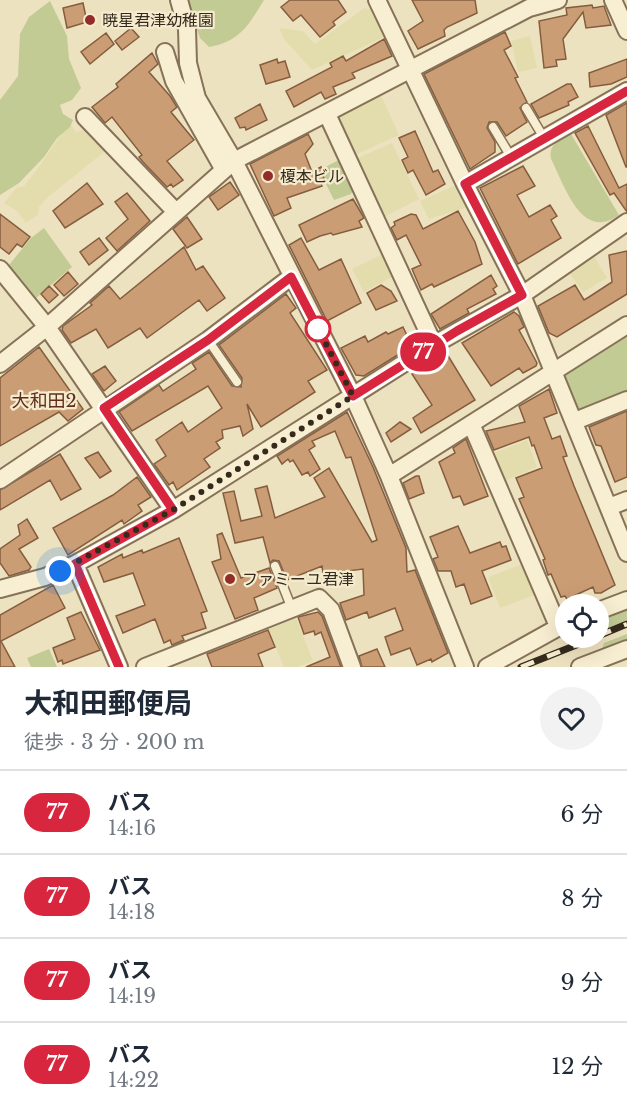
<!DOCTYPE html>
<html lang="ja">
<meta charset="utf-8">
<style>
body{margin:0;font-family:"Libre Baskerville","Noto Sans JP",serif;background:#f2f2f3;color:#1f2937;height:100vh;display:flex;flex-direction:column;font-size:22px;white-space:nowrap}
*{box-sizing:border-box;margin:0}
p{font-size:20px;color:#747a83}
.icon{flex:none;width:33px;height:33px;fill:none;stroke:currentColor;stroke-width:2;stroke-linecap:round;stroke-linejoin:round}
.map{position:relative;height:667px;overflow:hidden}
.drawer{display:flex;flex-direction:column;background:#fff;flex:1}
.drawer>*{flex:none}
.badge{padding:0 12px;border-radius:20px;font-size:21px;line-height:39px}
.buttons{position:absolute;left:555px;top:594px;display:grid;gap:12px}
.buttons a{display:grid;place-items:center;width:54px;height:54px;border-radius:50%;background:#fff;box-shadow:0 6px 24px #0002;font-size:30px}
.you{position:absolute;width:30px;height:30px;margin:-15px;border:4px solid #fff;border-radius:50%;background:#1a73e8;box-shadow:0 0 0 9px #1a73e833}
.map>.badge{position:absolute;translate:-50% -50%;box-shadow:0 0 0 3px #fff}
.round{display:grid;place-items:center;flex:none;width:63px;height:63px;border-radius:32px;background:#f2f2f3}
.headline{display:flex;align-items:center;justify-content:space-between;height:102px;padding:0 24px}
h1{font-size:28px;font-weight:700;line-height:45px}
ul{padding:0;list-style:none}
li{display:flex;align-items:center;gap:18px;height:84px;padding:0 24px;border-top:2px solid #e0e1e3}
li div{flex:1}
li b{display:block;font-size:22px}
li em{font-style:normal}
li .badge{min-width:66px;font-weight:700;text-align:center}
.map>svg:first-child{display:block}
.farmland{fill:#e3ddad}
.green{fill:#c2cb94}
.building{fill:#cb9d75;stroke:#855d3e;stroke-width:1.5}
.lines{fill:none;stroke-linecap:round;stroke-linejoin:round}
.lane-casing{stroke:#867258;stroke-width:11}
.street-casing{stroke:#867258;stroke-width:20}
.lane{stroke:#f8efd2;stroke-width:8}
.street{stroke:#f8efd2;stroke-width:16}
.rail-casing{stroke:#352a1c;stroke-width:7}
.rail{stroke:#f5eccf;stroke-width:4.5;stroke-dasharray:14;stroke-linecap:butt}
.line-casing{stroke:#fff;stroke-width:14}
.line{stroke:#d7263d;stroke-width:9}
.walk{stroke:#352a1c;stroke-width:6;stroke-dasharray:0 10.8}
.poi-dot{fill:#942d28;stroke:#f5eccf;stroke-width:2}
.stop-dot{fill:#fff;stroke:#d7263d;stroke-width:3}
.labels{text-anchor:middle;stroke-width:4.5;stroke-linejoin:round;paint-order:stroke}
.poi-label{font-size:16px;fill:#352a1c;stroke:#f5eccf;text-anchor:start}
.neighbourhood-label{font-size:18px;fill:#622e1c;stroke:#f5eccf}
</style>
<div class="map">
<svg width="627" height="667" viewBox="0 0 627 667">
<rect width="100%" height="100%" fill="#ede2bf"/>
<path class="farmland" d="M364,8L376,11L389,35L312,70L284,39L279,28L303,31L315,44Z
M530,36L537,68L518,72L511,41Z
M381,95L399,135L355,155L338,117Z
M69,123L76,132L88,128L104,145V152L47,198L39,207L38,215L26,223L17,211L4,203L16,188L24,186L36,171Z
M392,143L419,199L384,217L355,159Z
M458,184L468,207L429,219L420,201Z
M592,253L607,278L583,292L568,271Z
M383,254L394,276L364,292L352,269Z
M527,440L537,467L505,481L494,453Z
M523,564L537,594L500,608L488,577Z
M295,615L313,661L298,667H284L267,626Z"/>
<path class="green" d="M187,0H264C248,26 240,41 209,47L200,38Z
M50,1L67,36L69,59L81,88L72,100L60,105L63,114L73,120L70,127L57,138L44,157L19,183L0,195V100L18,76L20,34L29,17Z
M571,134L619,215C581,242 565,186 551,159C548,144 560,140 571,134Z
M339,160L354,188L351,194L334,200L324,180L325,167Z
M44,228L72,267L36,298L9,265L31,238Z
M627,333V394L578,414L564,373Z
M627,606V620L599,632V625L606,621L605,616Z
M627,634V640L602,649L604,643Z
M49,649L57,667H31L27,658Z"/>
<path class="building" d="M290,0H338L346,12L333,22L335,25L320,37L301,15L293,21L281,7Z
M412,0H475L477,13L447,27L444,30L445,36L418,49L408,31L423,21Z
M83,3L87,22L67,28L63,8Z
M592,5L593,8L604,6L611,25L586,28L583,12L563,39L566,59L556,60L557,66L544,68L539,21L567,15L566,8Z
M131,28L139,37L122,50L115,41Z
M505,32L511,46L504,50L518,77L515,78L527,102L520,108L527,122L506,136L497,122H489L487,128L495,142V152L470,169L424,74Z
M106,33L114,44L90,64L81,52Z
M384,39L392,56L352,73L355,78L333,87L336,94L325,99L321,92L294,107L286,91L332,67L330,63L343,56L346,61Z
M152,53L158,64L149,72L170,96L177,107L171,112L194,140L167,161L183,180L173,187L171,184L167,187L143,162L139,157L142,155L112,117L105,123L92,107L118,87L116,84Z
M277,59L278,63L285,61L290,77L266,84L260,65Z
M627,59V77L611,84L590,87L589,73Z
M567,84H571L578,97L568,102L569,105L539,118L531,104Z
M627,103V167H626L606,115Z
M260,104L267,120L246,130L245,127L240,128L235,118Z
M588,126L619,188L627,184V212L614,193L610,195L575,133Z
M415,131L433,172L438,170L445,184L426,195L413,170L408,173L402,160L408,157L399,138Z
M308,134L313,144L305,154L312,172L321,167L324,179L320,181L322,186L287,198L291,208L274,216L250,164Z
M523,166L535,186L517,195L529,217L550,205L557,216L551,220L561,238L518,264L480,188Z
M230,182L239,195L218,210L209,197Z
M87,183L103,204L65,228L53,211Z
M127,193L150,221L117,251L106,238L128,219L115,202Z
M353,199L364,218L359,221L362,227L333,235L331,233L320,236L307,242L299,225Z
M458,211L475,242L482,264L434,287L432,284L421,290L412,269L421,265L406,235L397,240L391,228L395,225L394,222L411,214L416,215L423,229Z
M0,214L30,237L22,247L17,244L9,254L0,247Z
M187,217L202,239L187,248L173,229Z
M99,238L108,250L89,265L80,252Z
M301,238L319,270L341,259L361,303L327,321L289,245Z
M184,247L196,270L203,266L225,298L207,311L199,300L147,338L140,328L108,348L96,329L71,343L62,330L63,326L92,305L90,303L109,286L120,299Z
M627,251V294L557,337L549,333L538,306L575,285L584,300L589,297L612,282L609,255Z
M68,272L78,284L64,296L54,285Z
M491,275L497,286L493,289L496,294L467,309L469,313L440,329L431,314Z
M381,285L391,291L397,301L376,310L367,293Z
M49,286L58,295L49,303L41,294Z
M286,294L296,308L290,313L327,370L308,381L315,392L261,427L247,404L253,429L243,436L240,426L222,430L223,438L216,442L220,448L204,459L210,467L177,490L173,482L169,485L154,464L166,456L156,440L182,422L188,432L222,408L208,386L132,431L119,412L159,385L163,391L196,369L192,363L209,352L232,386L241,387L242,378L219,345Z
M514,312L519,316L524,327L519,330L537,363L536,366L523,373L519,368L491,386L462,343Z
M403,327L412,346L364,376L356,375L341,348L365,336L368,342L386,332L388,334Z
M39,347L83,409L68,421L59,412L0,446V378Z
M447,354L475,400L421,433L413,418L432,405L412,374Z
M105,366L116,381L104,391L92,374Z
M549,389L557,413L544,418L552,439L560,436L567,456L563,457L574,486L615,585L601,593H595L593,587L567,599L565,596L561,597L551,574L548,575L543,560L545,559L519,499L524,497L516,478L542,468L534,445L532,446L529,437L494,450L486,431L525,422L519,406Z
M627,411V477L615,482L601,446L596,445L589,427Z
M347,412L373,467L406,548L407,572L415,570L448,653L432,662L431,659L417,665L410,648L391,655L385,637L403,630L395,608L369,618L367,612L346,620L340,603L364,595L363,569L323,574L322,566L287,580L279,561L273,560L270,563L263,537L235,543L223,493L234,491L241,521L262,516L255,489L267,486L275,518L325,497L314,478L329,468L372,542L377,540L351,457L346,458L335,431L312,441L315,446L309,450L320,469L310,476L308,472L302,475L293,460L290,462L288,459L282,464L277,456Z
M400,422L411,429L391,442L386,433Z
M466,439L488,496L464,505L460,496L453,498L439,462L455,453L453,448Z
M98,452L111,471L100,478L85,458Z
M60,454L81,489L61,500L50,480L0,510V490Z
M416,476H419L424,493L409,499L403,483Z
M137,477L151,497L138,505L142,511L124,524L122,520L68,555L53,528L113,495Z
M27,519L38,538L19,549L31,567L29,570L9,576L0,563V549L20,535L18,525Z
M458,526L470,553L500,542L502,547L506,546L511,560L482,571L492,596L471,604L464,584L456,587L451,571H438L433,559L438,557L430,537Z
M222,533L241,578L269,568L277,588L254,598L258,610L235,619L212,562L221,559L217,535Z
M179,538L207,611L201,613L206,628L182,636L184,640L172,645L170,640L164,643L155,619L123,633L116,616L145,605L133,573L104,582L98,567L122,554L123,558L142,550L143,553Z
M53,585L65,608L1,641L15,667H0V615Z
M81,612L100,650L63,664L62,660L58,662L53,648L75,639L67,618Z
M318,612L322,616L341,667H306L330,657L321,632L315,635L314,631L304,634L298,617Z
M268,630L275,647L258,654L263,667H212L207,654Z
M377,649L385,667H362L359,656Z"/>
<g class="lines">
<defs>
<path id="lane" d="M526,108L544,138
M493,127L511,157
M208,340L237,382
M275,566L292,609"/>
<path id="street" d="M179,0L187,29L188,63L197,98L234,161L353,396L389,476L465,667
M377,0L465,184L522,295L627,553
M613,0L627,31
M165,52L174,81L224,170
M327,114L434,345
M85,117L176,212
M465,184L627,91
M0,269L47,327L173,510
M0,364L47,327L234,161L529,8L558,0
M575,421L627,400
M472,426L558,626
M389,476L627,325
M0,480L208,340L291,277
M609,507L627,500
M75,564L119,667
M0,589L45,577L75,564L173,510L428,348L522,295L627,222
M598,611L627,600
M145,667L319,598L331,610L352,667
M487,667L566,623
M580,667L627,649"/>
</defs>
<use href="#lane" class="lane-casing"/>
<use href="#street" class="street-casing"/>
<use href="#lane" class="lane"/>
<use href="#street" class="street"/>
<defs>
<path id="rail" d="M598,636L627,624
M521,667L594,638"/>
</defs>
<use href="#rail" class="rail-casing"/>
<use href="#rail" class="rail"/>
</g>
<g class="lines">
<defs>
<path id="line" d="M119,667L75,564L173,510L104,408L208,340L291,277L353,396L457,331L522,295L465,184L627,91"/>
</defs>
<use href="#line" class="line-casing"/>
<use href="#line" class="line"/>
<path class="walk" d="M60,571L173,510L353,396L313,319L318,329"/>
</g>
<g class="poi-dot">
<circle cx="90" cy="20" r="6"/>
<circle cx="268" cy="176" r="6"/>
<circle cx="230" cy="579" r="6"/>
</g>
<circle class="stop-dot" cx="318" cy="329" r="12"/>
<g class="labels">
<g class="poi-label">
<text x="102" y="26">暁星君津幼稚園</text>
<text x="280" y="182">榎本ビル</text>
<text x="242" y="585">ファミーユ君津</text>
</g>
<g class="neighbourhood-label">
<text x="44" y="407">大和田2</text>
</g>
</g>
</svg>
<div class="buttons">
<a><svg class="icon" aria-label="locate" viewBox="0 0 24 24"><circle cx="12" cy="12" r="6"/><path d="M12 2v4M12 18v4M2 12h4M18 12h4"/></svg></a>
</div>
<div class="you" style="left:60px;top:571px"></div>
<b class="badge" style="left:423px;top:352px;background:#d7263d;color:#fff">77</b>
</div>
<section class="drawer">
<div class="headline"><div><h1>大和田郵便局</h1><p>徒歩 · 3 分 · 200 m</p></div><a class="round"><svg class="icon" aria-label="heart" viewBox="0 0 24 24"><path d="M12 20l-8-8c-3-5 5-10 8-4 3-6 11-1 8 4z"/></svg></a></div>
<ul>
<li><span class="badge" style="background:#d7263d;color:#fff">77</span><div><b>バス</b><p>14:16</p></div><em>6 分</em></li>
<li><span class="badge" style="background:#d7263d;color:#fff">77</span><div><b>バス</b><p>14:18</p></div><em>8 分</em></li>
<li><span class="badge" style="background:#d7263d;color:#fff">77</span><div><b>バス</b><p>14:19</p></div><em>9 分</em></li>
<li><span class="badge" style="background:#d7263d;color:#fff">77</span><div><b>バス</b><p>14:22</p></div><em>12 分</em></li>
</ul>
</section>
